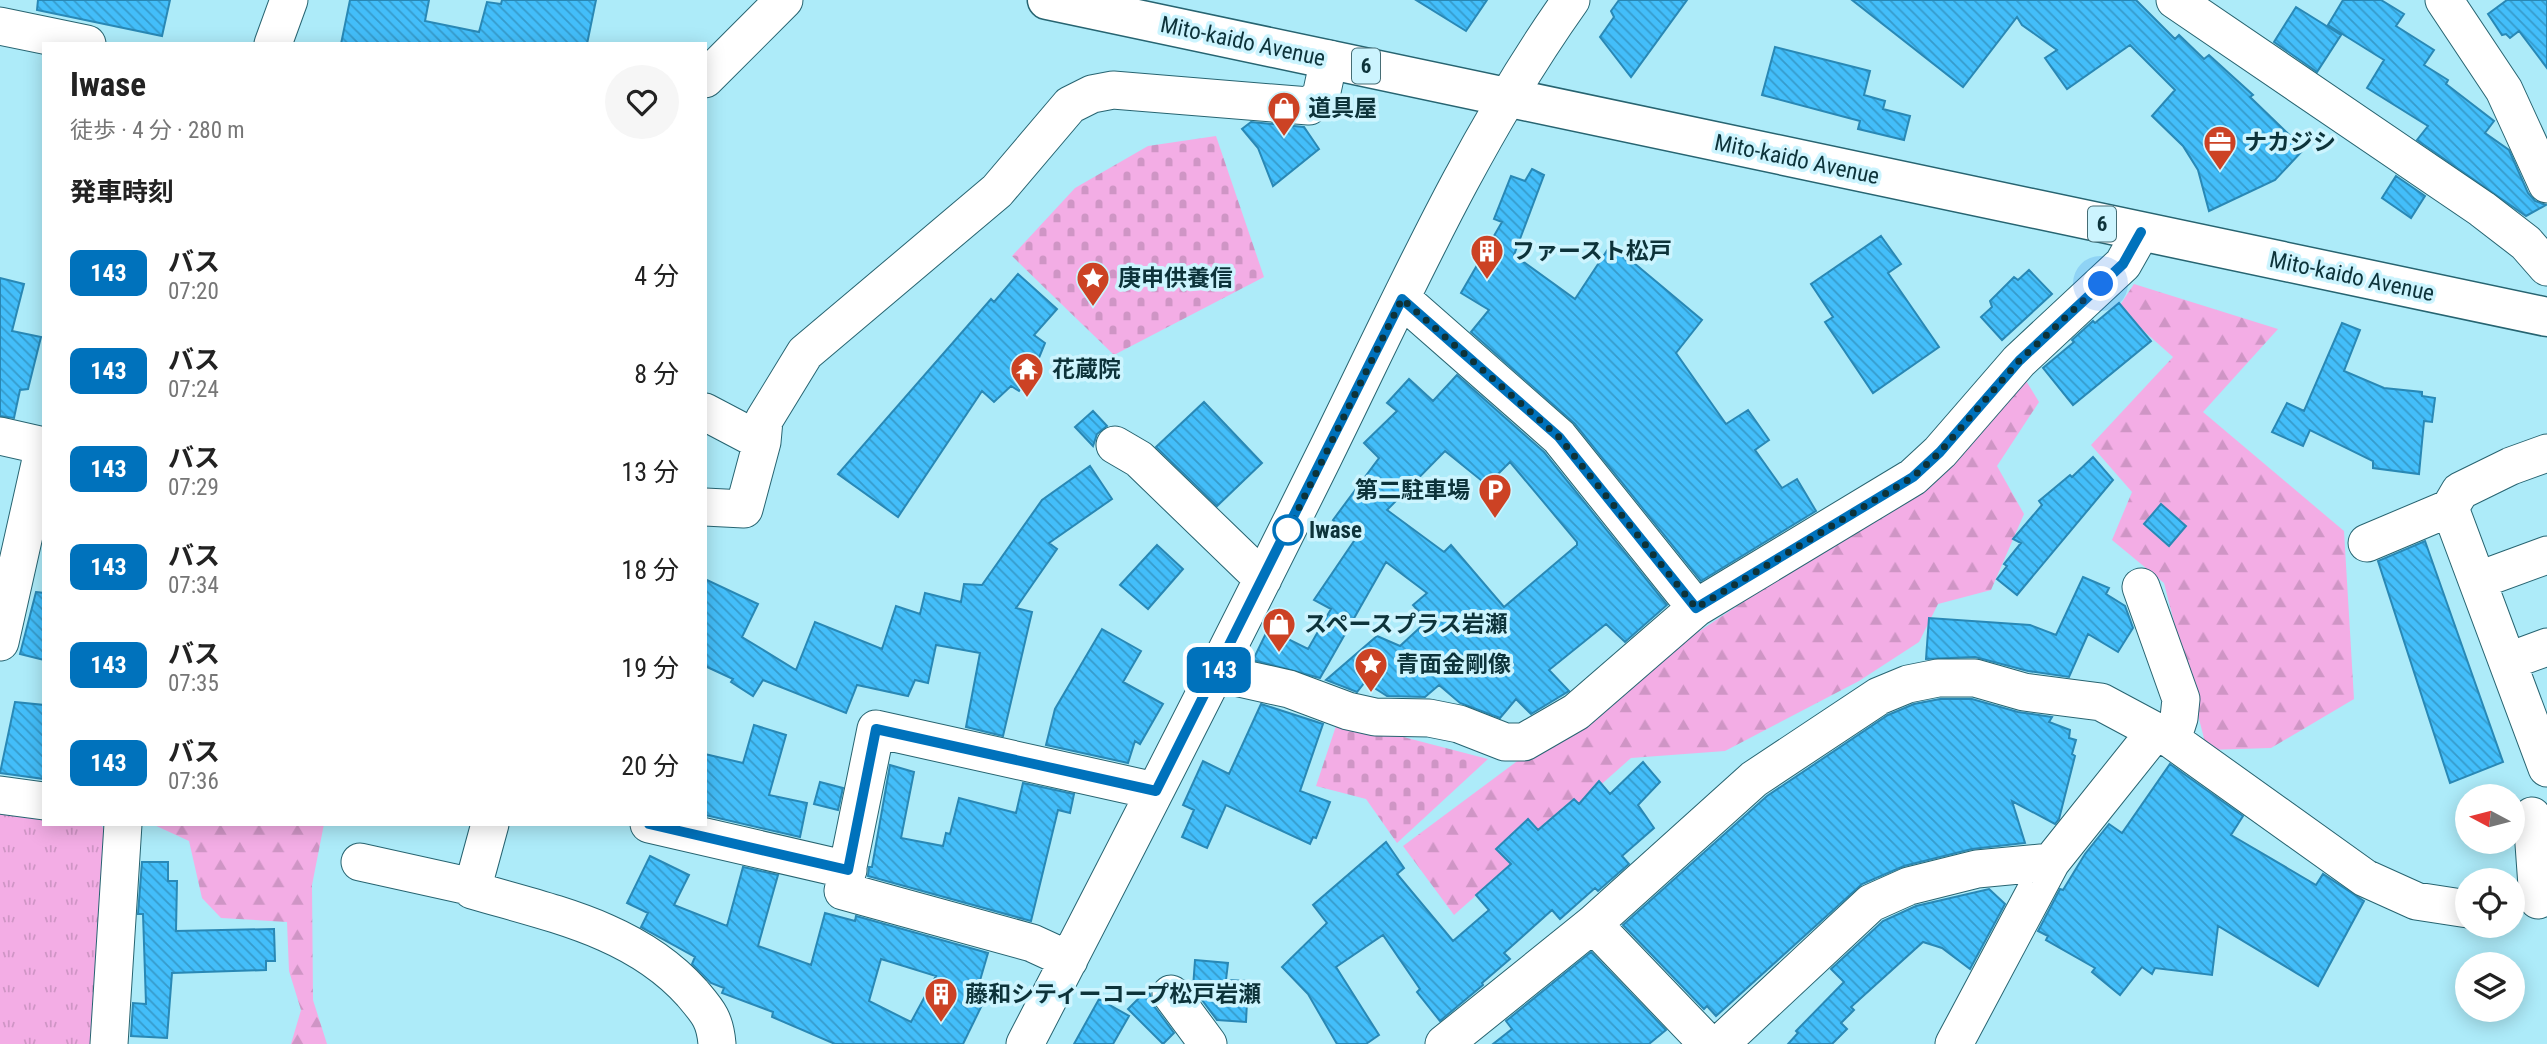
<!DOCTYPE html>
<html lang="ja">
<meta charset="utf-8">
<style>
body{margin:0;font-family:"Roboto Condensed","Noto Sans JP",sans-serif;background:#f6f6f6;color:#222;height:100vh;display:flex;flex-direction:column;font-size:26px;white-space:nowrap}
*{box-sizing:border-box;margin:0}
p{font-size:23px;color:#767676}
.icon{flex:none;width:38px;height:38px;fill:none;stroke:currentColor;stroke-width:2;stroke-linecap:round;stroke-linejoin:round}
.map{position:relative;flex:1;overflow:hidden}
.side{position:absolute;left:42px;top:42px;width:665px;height:784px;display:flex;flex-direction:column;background:#fff;border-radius:0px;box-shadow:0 4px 18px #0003}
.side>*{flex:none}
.badge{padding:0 14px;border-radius:10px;font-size:24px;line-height:46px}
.needle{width:46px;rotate:277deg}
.fabs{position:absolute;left:2455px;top:784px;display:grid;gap:14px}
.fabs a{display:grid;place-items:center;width:70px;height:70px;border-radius:50%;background:#fff;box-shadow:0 4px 18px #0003;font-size:35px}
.you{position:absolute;width:35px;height:35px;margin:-18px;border:5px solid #fff;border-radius:50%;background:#1a73e8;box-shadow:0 0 0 10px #1a73e833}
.map>.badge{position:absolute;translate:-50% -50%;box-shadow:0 0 0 4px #fff}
h2{padding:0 28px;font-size:26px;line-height:63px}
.round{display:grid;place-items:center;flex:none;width:74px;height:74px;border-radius:37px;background:#f6f6f6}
.headline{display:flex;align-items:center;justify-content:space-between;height:119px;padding:0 28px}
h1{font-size:33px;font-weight:700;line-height:52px}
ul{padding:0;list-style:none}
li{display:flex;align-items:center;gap:21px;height:98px;padding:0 28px}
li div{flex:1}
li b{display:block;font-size:26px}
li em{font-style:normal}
li .badge{min-width:77px;font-weight:700;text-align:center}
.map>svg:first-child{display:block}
.forest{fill:url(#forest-firs)}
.cemetery{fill:url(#cemetery-stones)}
.park{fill:url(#park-tufts)}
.building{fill:url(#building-back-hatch);stroke:#2988b5;stroke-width:2;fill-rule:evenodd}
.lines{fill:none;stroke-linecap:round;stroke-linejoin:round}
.minor-casing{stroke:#276471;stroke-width:39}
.highway-casing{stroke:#276471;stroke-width:41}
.minor{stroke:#fff;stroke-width:37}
.highway{stroke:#fff;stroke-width:38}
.line-casing{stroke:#fff;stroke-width:16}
.line{stroke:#0072bc;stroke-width:10}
.walk{stroke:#0d333a;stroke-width:7;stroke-dasharray:0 12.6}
.stop-dot{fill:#fff;stroke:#0072bc;stroke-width:3.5}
.labels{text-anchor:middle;stroke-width:7;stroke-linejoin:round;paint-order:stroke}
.shield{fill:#ccf4fe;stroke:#466d75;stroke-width:2}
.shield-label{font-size:21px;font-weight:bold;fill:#0d333a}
.street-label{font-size:23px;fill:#0d333a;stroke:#ccf4fe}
.poi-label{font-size:23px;font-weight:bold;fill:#0d333a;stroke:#ccf4fe;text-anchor:start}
.stop-label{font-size:23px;font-weight:bold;fill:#0d333a;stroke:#ccf4fe;text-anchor:start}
</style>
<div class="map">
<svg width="2547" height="1044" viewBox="0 0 2547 1044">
<defs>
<pattern id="forest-firs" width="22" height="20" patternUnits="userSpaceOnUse" patternTransform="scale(1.75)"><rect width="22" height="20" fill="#f3ade5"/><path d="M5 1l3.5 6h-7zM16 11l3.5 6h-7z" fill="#cf95c5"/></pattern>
<pattern id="cemetery-stones" width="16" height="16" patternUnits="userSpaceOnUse" patternTransform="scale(1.75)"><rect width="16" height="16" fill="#f3ade5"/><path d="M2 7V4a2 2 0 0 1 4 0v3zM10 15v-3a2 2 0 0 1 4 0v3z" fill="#cf95c5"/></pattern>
<pattern id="park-tufts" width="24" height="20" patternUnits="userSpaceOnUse" patternTransform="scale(1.75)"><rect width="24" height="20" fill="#f3ade5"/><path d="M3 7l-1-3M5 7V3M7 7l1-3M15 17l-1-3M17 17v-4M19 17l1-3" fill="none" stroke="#cf95c5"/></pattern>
<pattern id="building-back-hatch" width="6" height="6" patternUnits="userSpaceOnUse" patternTransform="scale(1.75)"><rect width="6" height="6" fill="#43befa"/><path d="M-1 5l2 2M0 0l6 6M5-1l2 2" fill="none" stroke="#369bcb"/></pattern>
</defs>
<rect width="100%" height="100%" fill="#adebf9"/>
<path class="forest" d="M2134,284L2278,329L2203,412L2344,531L2354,699L2271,748L2207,750L2164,583L2112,540L2132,492L2091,445L2173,357L2118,308Z
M2020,371L2039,402L1997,466L2024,514L1991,590L1938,604L1919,642L1859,681L1725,751L1631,758L1454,915L1403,846L1625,681L1909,491Z
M152,824H324L312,885L313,1000L327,1044H291L301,1010L289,971L287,922L221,918L202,898L189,841Z"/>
<path class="cemetery" d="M1216,136L1264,277L1114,355L1012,256L1075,188L1148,146Z
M1338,720L1488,759L1397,843L1366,799L1316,786Z"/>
<path class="park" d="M0,811L44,817V824H100L110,836L96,1044H0Z"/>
<path class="building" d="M38,0H170L162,36L37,10Z
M350,0H429L425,21L479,32L487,2L501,4L502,0H596L587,44H341Z
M1416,0H1487L1466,31Z
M1619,0H1687L1631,77L1600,37L1614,17L1611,11Z
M1852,0H2136L2175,39L2179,35L2204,59L2209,55L2253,95L2250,97L2304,149L2275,180L2209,211L2198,170L2183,146L2152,116L2175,90L2130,45L2067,89L2045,58L2057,50L2022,25L2017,17L1963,87Z
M2343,0H2381L2404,14L2396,26L2434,50L2424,65L2448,80L2446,84L2494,121L2485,133L2509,150L2528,193L2535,201L2546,205L2526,216L2417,140L2428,126L2367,88L2384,60L2328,25Z
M2507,0H2547V68L2519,31L2510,38L2506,34L2502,35L2488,14Z
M2296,7L2341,35L2317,72L2274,42Z
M1775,47L1870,71L1864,95L1885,101L1883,109L1910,116L1904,140L1858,129L1860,121L1762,95Z
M1251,122L1304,127L1319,149L1273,186L1258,148L1242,129Z
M1532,169L1544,175L1514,255L1575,299L1610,246L1634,263L1702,320L1676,353L1726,424L1748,410L1769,440L1755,450L1782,488L1797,479L1816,511L1701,581L1575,424L1471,332L1489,310L1461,293L1502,222L1494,219L1511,176L1525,181Z
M2396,176L2425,196L2411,218L2382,198Z
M1881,236L1901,264L1888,273L1939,347L1873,393L1825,322L1833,317L1811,284Z
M2029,270L2052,294L2002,340L1981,317L1992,307L1990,301L2014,277L2018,280Z
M1018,274L1057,309L1034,335L1045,343L1034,370L1019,391L1011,386L994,402L982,391L898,517L838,474L991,299L994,302Z
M0,278L24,284L12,331L41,337L28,389L20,390L14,418L0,416Z
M2119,303L2151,341L2073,405L2043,368L2074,342L2072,340L2093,321L2095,323Z
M2342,323L2360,330L2344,371L2384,388L2422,392V396L2435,398L2432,422L2424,421L2419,474L2373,468V461L2310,430L2303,446L2272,432L2287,403L2304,411Z
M1457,375L1544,452L1667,605L1625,642L1606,624L1549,670L1569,691L1531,714L1516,699L1500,718L1460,703L1439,685L1425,697L1387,696L1365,682L1357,692L1326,680L1377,636L1400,646L1427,621L1413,605L1427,593L1386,562L1320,678L1253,660L1268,629L1308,649L1331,609L1314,600L1356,538L1333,520L1379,458L1364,443L1397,411L1387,403L1409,379L1433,401ZM1445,451L1487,485L1510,462L1577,542V545L1504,607L1451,545L1444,552L1387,510Z
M1204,402L1262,463L1217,506L1156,447Z
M1093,411L1107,426L1097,434L1093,446L1075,427Z
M2093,457L2113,480L2017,595L1997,579L2007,566L2004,564L2021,543L2013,539L2042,505L2039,501L2070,475L2072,477Z
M1090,466L1112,499L1049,543L1057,549L1016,608L1032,612L1003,736L966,727L980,653L936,645L928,683L915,680L908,696L857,685L846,713L763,680L753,696L731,682L733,679L705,666V579L758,604L742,637L796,670L815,622L882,649L896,606L920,614L925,593L961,602L964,584L982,585L1042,500Z
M2161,504L2186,526L2169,546L2144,524Z
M2425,541L2503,762L2450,783L2378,561Z
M1157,545L1183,569L1148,609L1120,585Z
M2083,577L2109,588L2106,594L2125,606L2133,628L2118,652L2088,634L2069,677L2028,671L1975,657L1926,659L1929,618L2030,625L2056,635Z
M36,592L44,593V660L20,654Z
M1102,629L1141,651L1123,682L1163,704L1140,744L1135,741L1128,763L1046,745L1055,709Z
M1940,699H1972L2018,712L2052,717L2049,722L2070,730L2069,738L2076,740L2072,754L2075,756L2059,819L2055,824L2012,801L2025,843L1972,849L1904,866L1862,884L1716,1016L1707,1006L1704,1009L1623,925L1767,796L1888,715L1914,704Z
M15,702L44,705V779L0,773Z
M1261,704L1323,724L1300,791L1330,802L1316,838L1313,837L1310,844L1226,805L1207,848L1182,837L1194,810L1183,805L1203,761L1229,774Z
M754,725L786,735L769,795L807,803L800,837L705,815V754L743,763Z
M1643,762L1660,782L1638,805L1654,828L1622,856L1629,864L1598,891L1595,888L1560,919L1552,910L1504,953L1510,959L1482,983L1483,985L1440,1021L1417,992L1420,989L1383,935L1336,967L1379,1035L1366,1044H1337L1308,994L1282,967L1327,923L1313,905L1386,842L1404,868L1397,874L1453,941L1489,910L1476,895L1511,864L1496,849L1528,819L1538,830L1574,799L1579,804L1599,781L1610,794Z
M2170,764L2243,816L2231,835L2316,885L2323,874L2364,901L2318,986L2218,926L2212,975L2155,968L2152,974L2142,967L2120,995L2092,972L2095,968L2046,940L2048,936L2038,931L2060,889L2063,890L2085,854L2109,824L2122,833Z
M890,765L914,772L901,838L943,846L946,833L950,834L959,798L1016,813L1023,783L1074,794L1070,813L1058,810L1031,921L868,876L869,867H872Z
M820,782L843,788L838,810L814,804Z
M650,856L689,875L674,905L727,926L743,867L778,875L758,946L811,965L825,913L855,921L856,916L988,953L974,1001L982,1005L963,1044H835L772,1017L773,1012L722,993L724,988L711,983L692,964L695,957L641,927L648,913L627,903ZM881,959L936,976L911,1022L869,1001Z
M142,862H168V881H177L176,931L274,929L275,961H266V970L172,973L167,1038L131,1036L133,1003L146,1004L143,914H138Z
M1989,889L2005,904L1970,969L1942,948L1923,942L1851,1007L1854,1010L1841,1023L1847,1029L1832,1044H1788L1798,1033L1796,1031L1844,982L1831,969L1883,921L1916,906Z
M1591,952L1666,1030L1649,1044H1493L1512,1029L1506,1021Z
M1195,960L1228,963L1226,980L1248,981L1246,1022L1217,1020L1193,988Z
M1148,989L1154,1006L1174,1033L1163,1044L1128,1009Z
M1099,999L1129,1016L1113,1044H1074Z"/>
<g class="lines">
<defs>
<path id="minor" d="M2175,0L2482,209L2526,243L2547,267
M2444,0L2504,90L2547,184
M0,26L87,44
M273,44L289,0
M705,79L784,0
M1402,299L1559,437L1696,608
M705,412L762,442L744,509L705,507
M0,436L44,446
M762,442L764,420L805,353L997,191L1070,105L1092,94L1113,90L1309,106L1321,96L1329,59
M1115,445L1139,459L1263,579
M2450,508L2547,768
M2367,543L2450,508L2460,491L2511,466L2547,453
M2479,580L2547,555
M2141,587L2181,699L2179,718L2172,740
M0,642L44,446
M2509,661L2547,647
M1217,673L1289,689L1348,711L1375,717L1429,718L1459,724L1505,742H1524L1576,712L1696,608L1913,477L1940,452L2019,361L2123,264L2141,232
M0,795L44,801
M2532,816L2538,900
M490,824L472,890C550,913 635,929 692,993C708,1012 715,1019 717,1044
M649,824L848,870
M360,862L473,887
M1593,924L1708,1044
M1069,960L1032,943L843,891L876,729L1155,791
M1171,994L1208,1044
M109,1044L123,824
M1025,1044C1126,849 1226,654 1323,458C1400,302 1470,142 1571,0
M1444,1044L1593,924L1754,779L1879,696L1908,684L1938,678H1975L2024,692L2101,702L2172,740L2365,878L2416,901L2468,909
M1720,1044L1871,903L1909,886L1977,869L2051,862
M1954,1044L2051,862L2155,732"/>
<path id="highway" d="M1047,0L2547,317"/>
</defs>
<use href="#minor" class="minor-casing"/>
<use href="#highway" class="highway-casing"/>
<use href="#minor" class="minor"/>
<use href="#highway" class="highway"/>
</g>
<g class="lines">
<defs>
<path id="line" d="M649,824L848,870L876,729L1156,791L1402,299L1559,437L1696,608L1913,477L1940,452L2019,361L2123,264L2141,232"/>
</defs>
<use href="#line" class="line-casing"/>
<use href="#line" class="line"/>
<path class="walk" d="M1288,530L1402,299L1559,437L1696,608L1913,477L1940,452L2019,361L2101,284"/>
</g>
<defs>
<symbol id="shop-pin" viewBox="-11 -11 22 30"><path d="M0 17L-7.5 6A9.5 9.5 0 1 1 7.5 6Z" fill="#cc4224" stroke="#ccf4fe"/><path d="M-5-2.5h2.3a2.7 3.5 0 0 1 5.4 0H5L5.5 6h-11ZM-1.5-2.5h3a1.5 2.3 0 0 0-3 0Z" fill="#fff"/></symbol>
<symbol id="office-pin" viewBox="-11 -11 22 30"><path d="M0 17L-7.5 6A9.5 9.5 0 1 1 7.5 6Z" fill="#cc4224" stroke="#ccf4fe"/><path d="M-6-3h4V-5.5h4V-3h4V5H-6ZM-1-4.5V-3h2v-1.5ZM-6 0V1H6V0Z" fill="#fff"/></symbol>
<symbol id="building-pin" viewBox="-11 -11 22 30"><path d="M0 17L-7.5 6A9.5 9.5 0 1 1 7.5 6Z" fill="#cc4224" stroke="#ccf4fe"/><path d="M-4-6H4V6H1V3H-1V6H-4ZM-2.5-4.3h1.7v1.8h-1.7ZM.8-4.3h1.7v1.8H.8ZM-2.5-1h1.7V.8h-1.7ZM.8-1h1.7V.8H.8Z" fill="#fff"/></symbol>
<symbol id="sight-pin" viewBox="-11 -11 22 30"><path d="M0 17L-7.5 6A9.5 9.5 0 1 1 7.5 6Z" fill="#cc4224" stroke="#ccf4fe"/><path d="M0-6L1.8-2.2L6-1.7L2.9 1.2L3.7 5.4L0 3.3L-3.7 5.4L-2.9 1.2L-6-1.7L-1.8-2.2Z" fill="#fff"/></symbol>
<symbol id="temple-pin" viewBox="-11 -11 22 30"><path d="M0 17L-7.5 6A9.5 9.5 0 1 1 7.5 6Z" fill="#cc4224" stroke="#ccf4fe"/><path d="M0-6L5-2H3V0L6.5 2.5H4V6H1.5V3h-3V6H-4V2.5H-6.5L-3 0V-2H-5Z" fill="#fff"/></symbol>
<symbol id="parking-pin" viewBox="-11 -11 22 30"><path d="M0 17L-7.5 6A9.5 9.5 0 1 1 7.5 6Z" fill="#cc4224" stroke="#ccf4fe"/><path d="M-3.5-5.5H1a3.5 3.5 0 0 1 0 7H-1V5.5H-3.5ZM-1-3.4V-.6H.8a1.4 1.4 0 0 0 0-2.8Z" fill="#fff"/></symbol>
</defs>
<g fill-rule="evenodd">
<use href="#shop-pin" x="1265" y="89" width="38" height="52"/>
<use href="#office-pin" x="2201" y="123" width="38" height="52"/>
<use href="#building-pin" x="1468" y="232" width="38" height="52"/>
<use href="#sight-pin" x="1074" y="259" width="38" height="52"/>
<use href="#temple-pin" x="1008" y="350" width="38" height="52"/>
<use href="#parking-pin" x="1476" y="471" width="38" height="52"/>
<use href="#shop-pin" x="1260" y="605" width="38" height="52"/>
<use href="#sight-pin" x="1352" y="645" width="38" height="52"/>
<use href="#building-pin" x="922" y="975" width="38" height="52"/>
</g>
<circle class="stop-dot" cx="1288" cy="530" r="14"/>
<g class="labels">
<g class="shield">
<rect x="1352" y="48.5" width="28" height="35" rx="5"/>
<rect x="2088" y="206.5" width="28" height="35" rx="5"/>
</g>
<g class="shield-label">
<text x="1366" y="73">6</text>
<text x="2102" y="231">6</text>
</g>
<g class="street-label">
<text transform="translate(1243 41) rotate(12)" y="8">Mito-kaido Avenue</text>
<text transform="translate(1797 159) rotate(12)" y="8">Mito-kaido Avenue</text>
<text transform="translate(2352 276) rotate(12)" y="8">Mito-kaido Avenue</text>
</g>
<g class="poi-label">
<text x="1308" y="116">道具屋</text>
<text x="2244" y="150">ナカジシ</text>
<text x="1512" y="259">ファースト松戸</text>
<text x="1118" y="286">庚申供養信</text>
<text x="1052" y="377">花蔵院</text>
<text x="1470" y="498" text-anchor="end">第二駐車場</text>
<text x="1304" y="632">スペースプラス岩瀬</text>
<text x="1396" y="672">青面金剛像</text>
<text x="965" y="1002">藤和シティーコープ松戸岩瀬</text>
</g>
<g class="stop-label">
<text x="1309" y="538">Iwase</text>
</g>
</g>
</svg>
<div class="fabs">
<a><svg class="needle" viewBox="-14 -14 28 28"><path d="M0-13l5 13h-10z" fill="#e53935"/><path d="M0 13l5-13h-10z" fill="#767676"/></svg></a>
<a><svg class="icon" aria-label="locate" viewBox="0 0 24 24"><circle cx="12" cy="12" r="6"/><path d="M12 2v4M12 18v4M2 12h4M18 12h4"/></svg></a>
<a><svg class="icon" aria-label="layers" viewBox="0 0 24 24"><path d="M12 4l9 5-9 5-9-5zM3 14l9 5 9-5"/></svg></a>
</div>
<div class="you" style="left:2101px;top:284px"></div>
<b class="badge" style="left:1219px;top:670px;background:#0072bc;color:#fff">143</b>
<section class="side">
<div class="headline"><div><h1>Iwase</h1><p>徒歩 · 4 分 · 280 m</p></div><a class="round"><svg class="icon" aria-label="heart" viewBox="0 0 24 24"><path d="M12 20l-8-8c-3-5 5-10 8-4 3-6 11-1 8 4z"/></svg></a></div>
<h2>発車時刻</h2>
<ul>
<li><span class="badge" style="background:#0072bc;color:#fff">143</span><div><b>バス</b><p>07:20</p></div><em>4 分</em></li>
<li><span class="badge" style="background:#0072bc;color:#fff">143</span><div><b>バス</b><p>07:24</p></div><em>8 分</em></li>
<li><span class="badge" style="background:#0072bc;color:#fff">143</span><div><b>バス</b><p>07:29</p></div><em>13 分</em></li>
<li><span class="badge" style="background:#0072bc;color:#fff">143</span><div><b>バス</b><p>07:34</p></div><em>18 分</em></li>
<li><span class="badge" style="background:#0072bc;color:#fff">143</span><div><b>バス</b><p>07:35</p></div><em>19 分</em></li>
<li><span class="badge" style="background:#0072bc;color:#fff">143</span><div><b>バス</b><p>07:36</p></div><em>20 分</em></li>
</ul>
</section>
</div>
